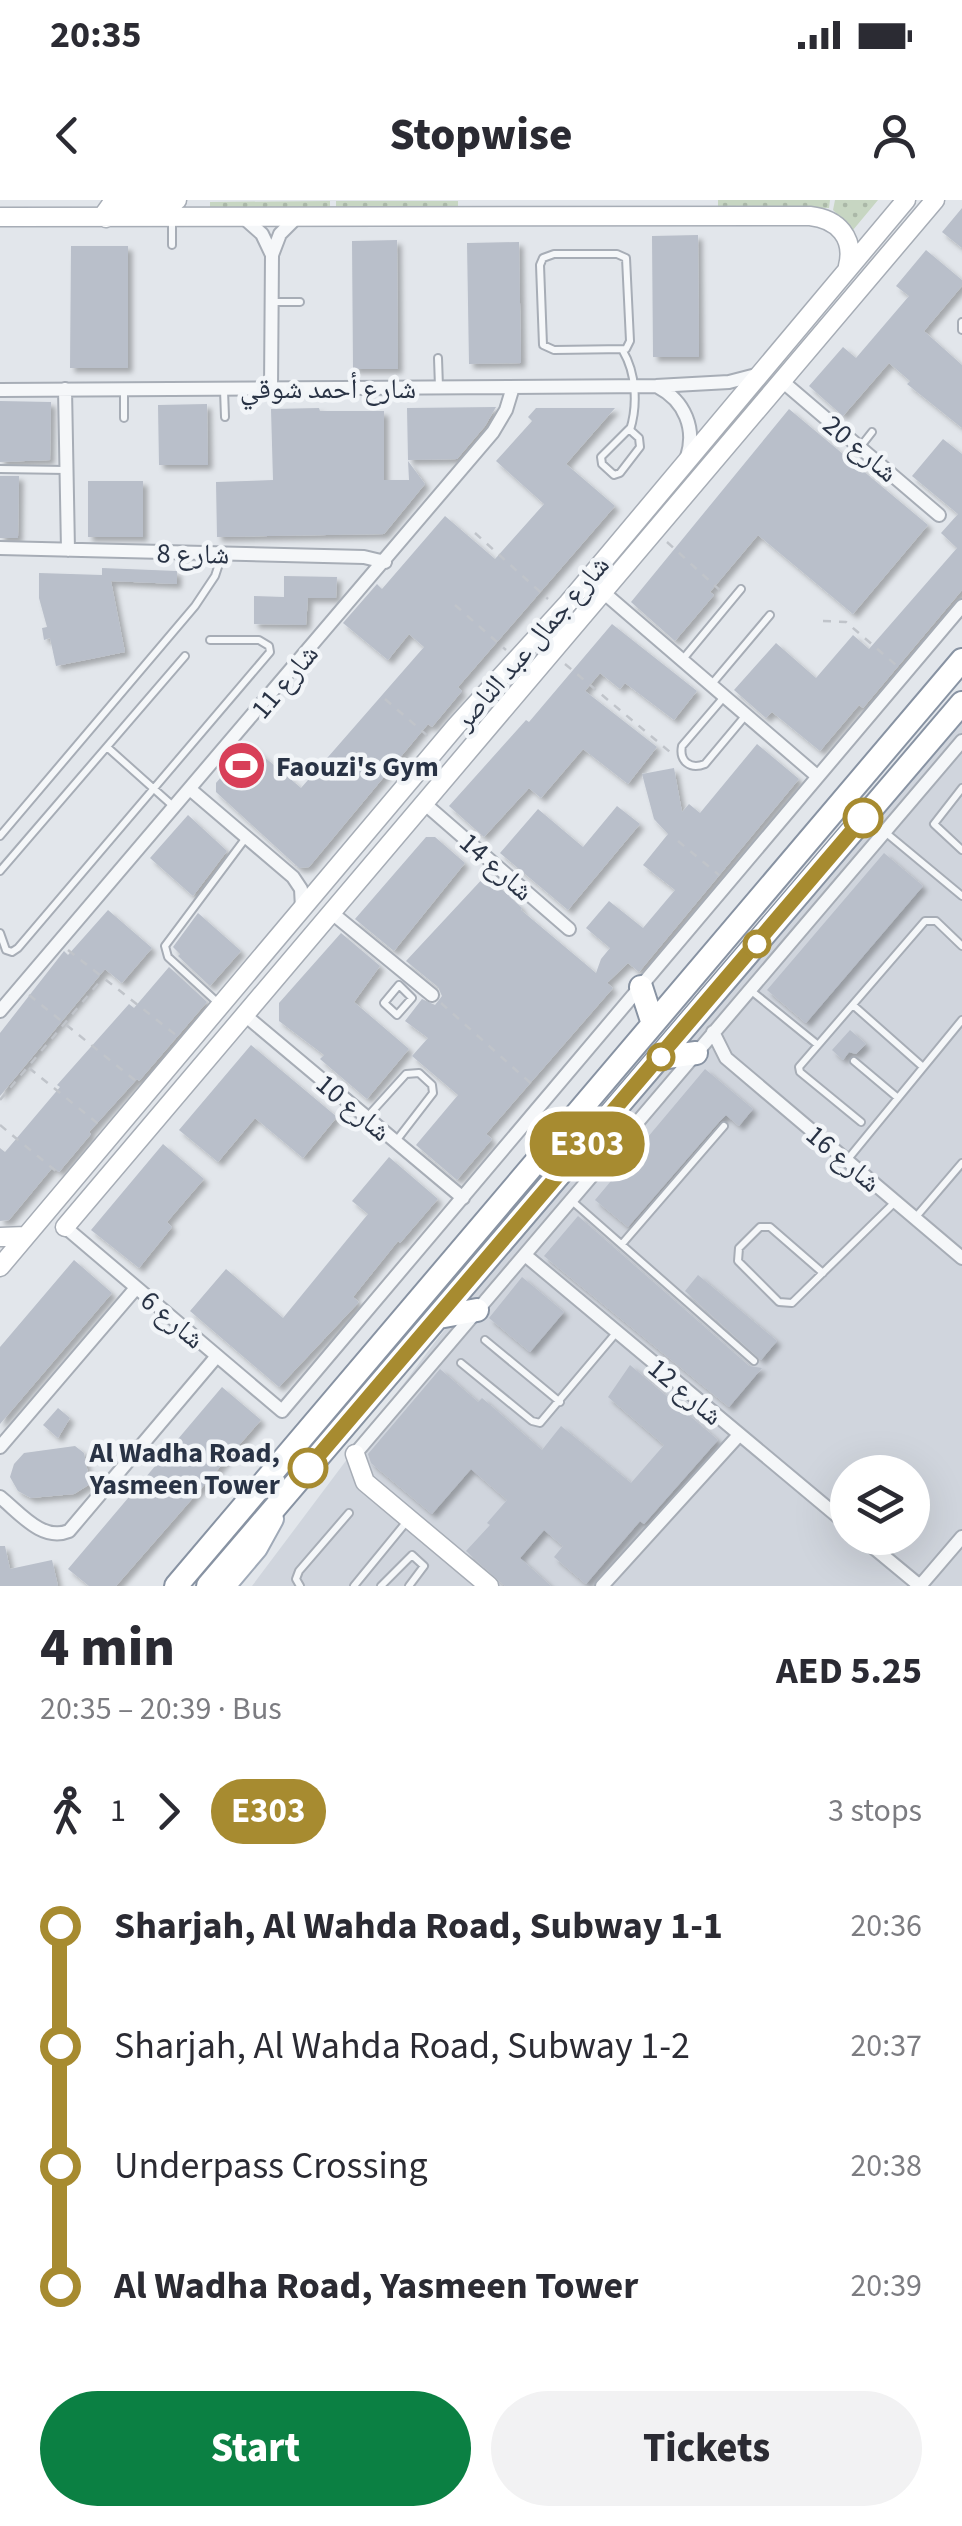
<!DOCTYPE html>
<meta charset="utf-8">
<style>
body{margin:0;font-family:"Source Sans 3","Noto Naskh Arabic",sans-serif;background:#f2f2f3;color:#2b2b33;height:100vh;display:flex;flex-direction:column;font-size:38px;white-space:nowrap}
*{box-sizing:border-box;margin:0}
p{font-size:32px;color:#7c7c81}
.icon{flex:none;width:55px;height:55px;fill:none;stroke:currentColor;stroke-width:2;stroke-linecap:round;stroke-linejoin:round}
.map{position:relative;height:1386px;overflow:hidden}
.side{display:flex;flex-direction:column;background:#fff;flex:1}
.side>*{flex:none}
.badge{padding:0 20px;border-radius:32px;font-size:35px;line-height:65px}
.controls{position:absolute;left:830px;top:1255px;display:grid;gap:20px}
.controls a{display:grid;place-items:center;width:100px;height:100px;border-radius:50%;background:#fff;box-shadow:0 10px 40px #0002;font-size:50px}
.map>.badge{position:absolute;translate:-50% -50%;box-shadow:0 0 0 5px #fff}
.legs{display:flex;align-items:center;gap:15px;height:110px;padding:0 40px;font-size:32px}
.legs p{margin-inline-start:auto}
.summary{display:flex;align-items:center;justify-content:space-between;height:170px;padding:0 40px}
h1{font-size:55px;font-weight:800;line-height:75px}
.action{display:flex;gap:20px;margin-top:auto;padding:20px 40px}
.action a{flex:1;height:115px;border-radius:60px;background:#0b8043;color:#fff;font-size:40px;font-weight:800;line-height:115px;text-align:center}
.action a+a{background:#f2f2f3;color:#2b2b33}
ul{padding:0 40px;list-style:none}
li{display:flex;align-items:center;gap:35px;height:120px;font-size:38px}
li i{display:grid;place-items:center;width:15px;height:100%;margin:0 12px;background:currentColor}
li i::after{content:'';width:25px;height:25px;margin:-12px;border:8px solid;border-radius:50%;background:#fff}
li p{margin-inline-start:auto}
li:first-child i{background:linear-gradient(#0000 50%,currentColor 0)}
li:last-child i{background:linear-gradient(currentColor 50%,#0000 0)}
.status{display:flex;justify-content:space-between;align-items:center;height:70px;padding:0 50px;background:#fff;direction:ltr}
.status svg{height:28px;fill:currentColor}
header{display:flex;justify-content:space-between;align-items:center;height:130px;padding:0 40px;background:#fff;font-size:45px;font-weight:800}
.map>svg:first-child{display:block}
.built{fill:#d0d5dd;fill-rule:evenodd}
.grass{fill:url(#grass-dots)}
.building{fill:#b9bfca;filter:url(#shadow)}
.lines{fill:none;stroke-linecap:round;stroke-linejoin:round}
.lane-casing{stroke:#a7adb6;stroke-width:10}
.street-casing{stroke:#a7adb6;stroke-width:16}
.secondary-casing{stroke:#a7adb6;stroke-width:21}
.primary-casing{stroke:#a0aab8;stroke-width:24}
.highway-casing{stroke:#8893a3;stroke-width:26}
.path{stroke:#c0c4ca;stroke-width:2.5;stroke-dasharray:8 8;stroke-linecap:butt}
.lane{stroke:#f5f7f9;stroke-width:6}
.street{stroke:#f5f7f9;stroke-width:12}
.secondary{stroke:#fff;stroke-width:18}
.primary{stroke:#fff;stroke-width:20}
.highway{stroke:#fff;stroke-width:22}
.line-1-casing{stroke:#fff;stroke-width:22}
.line-1{stroke:#a78b30;stroke-width:15}
.stop-1-dot{fill:#fff;stroke:#a78b30;stroke-width:5}
.labels{text-anchor:middle;stroke-width:9;stroke-linejoin:round;paint-order:stroke}
.street-label{font-size:28px;fill:#293345;stroke:#f2f5f8}
.poi-label{font-size:28px;font-weight:bold;fill:#293345;stroke:#f2f5f8;text-anchor:start}
.stop-label{font-size:28px;font-weight:bold;fill:#293345;stroke:#f2f5f8;text-anchor:end}
</style>
<div class="status"><b>20:35</b><svg viewBox="0 0 49 12"><path d="M0 12V9h3v3zM5 12V6h3v6zM10 12V3h3v9zM15 12V0h3v12zM26 1h20v11H26zM47 4h2v5h-2z"/></svg></div>
<header><svg class="icon" aria-label="back" viewBox="0 0 24 24"><path d="M15 5l-7 7 7 7"/></svg>Stopwise<svg class="icon" aria-label="person" viewBox="0 0 24 24"><circle cx="12" cy="8" r="4"/><path d="M4 21q1-7 8-7t8 7"/></svg></header>
<div class="map">
<svg width="962" height="1386" viewBox="0 0 962 1386">
<defs>
<pattern id="grass-dots" width="8" height="8" patternUnits="userSpaceOnUse" patternTransform="scale(2.5)"><rect width="8" height="8" fill="#c7d6c2"/><path d="M2 2h.1M6 6h.1" fill="none" stroke="#abb8a8" stroke-width="1.8" stroke-linecap="round"/></pattern>
<filter id="shadow"><feDropShadow dx="4.5" dy="4.5" stdDeviation="2.5" flood-color="#0004"/></filter>
</defs>
<rect width="100%" height="100%" fill="#e2e6eb"/>
<path class="built" d="M962,516V1386H252L438,1138L676,851ZM848,1272H912V1338H848Z"/>
<path class="grass" d="M718,0H830L829,8L718,7Z
M835,0H878L853,30L833,10Z
M330,1V9L210,10V2Z
M336,1H458V8L336,9Z"/>
<path class="building" d="M962,8V48L942,32Z
M698,35L699,157H653L652,36Z
M397,40L398,169H353L352,41Z
M519,42L521,163L469,164L467,43Z
M71,46H128V168H70Z
M926,50L962,80V86L924,131L962,165V228L907,184L910,181L889,163L843,216L809,186L843,147L856,158L909,96L896,86Z
M0,201L51,202L50,260L0,262Z
M207,204L208,265H159L158,205Z
M496,207L485,226L457,259L408,260L407,208Z
M319,208L320,211H384V280H409L408,261L425,284L384,334L217,337L216,282L273,280L271,209Z
M536,208H615L566,264L615,306L458,487L462,491L432,527L428,524L309,667L299,668L216,592V583L249,544L301,588L424,447L409,434L388,460L343,423L377,384L382,389L445,316L495,359L544,304L496,261L532,221L528,217Z
M789,209L928,325L853,414L758,335L710,392L714,395L675,441L631,402Z
M943,239L962,254V390L863,508L859,505L820,551L772,512L766,518L734,490L776,443L816,478L853,435L869,449L957,348L941,333L958,314L912,276Z
M0,276H19L18,338H0Z
M88,281H143V337H88Z
M102,368L177,371V384L111,381L125,452L56,466L50,438L44,440L42,428L47,427L39,398V373L102,375Z
M284,376L337,377L336,398H308L306,425L254,424V396L284,397Z
M612,424L697,491L674,520L625,483L620,489L600,473L585,491L657,547L628,584L583,549L541,598L529,588L484,637L449,606L526,520L529,522Z
M757,544L799,579L639,772L628,763L607,783L613,788L486,934L492,939L457,980L416,945L458,895L412,856L428,838L405,821L422,799L435,805L442,796L438,787L406,761L486,675L522,708L521,710L596,773L601,759L610,748L586,728L609,701L643,728L675,690L643,665L668,634L654,619L642,574L674,568L682,612L689,604L700,613Z
M617,606L640,624L568,710L500,653L538,609L583,647Z
M188,615L227,651L193,696L150,658Z
M426,637H435L465,663L394,751L355,719Z
M884,653L923,686L806,823L767,790Z
M108,710L152,748L122,783L105,769L0,896V833L64,751L68,755Z
M198,713L241,751L210,786L178,756L180,754L173,747Z
M341,733L380,766L354,802L409,849L367,899L320,859L324,855L279,821V803Z
M169,767L207,802L139,881L137,879L89,932L91,934L59,972L53,967L9,1020L0,1021V948L5,952L60,887L57,885L129,804L134,808Z
M850,830L866,844L856,854L849,852L843,860L832,850Z
M251,845L337,917L303,958L255,918L218,962L179,930Z
M705,869L753,909L739,926L726,915L719,922L628,1027L595,1000Z
M163,944L204,979L167,1022L172,1027L139,1068L91,1030Z
M389,957L438,999L400,1043L398,1041L353,1097L359,1102L279,1187L190,1111L226,1069L283,1118L368,1014L352,1001Z
M578,1016L749,1166L762,1168L729,1207L544,1056Z
M74,1060L112,1093L0,1224V1147Z
M698,1075L777,1141L761,1160L685,1091Z
M522,1077L564,1112L530,1152L489,1118Z
M630,1165L718,1240L644,1324L640,1321L586,1384L554,1357L563,1346L544,1330L520,1358L551,1386H505L466,1351L490,1325L487,1323L507,1300L471,1269L432,1314L371,1263L368,1254L440,1169L478,1202L482,1198L542,1250L561,1226L631,1283L664,1245L608,1197Z
M222,1187L261,1220L116,1386H89L68,1369Z
M58,1208L70,1218L58,1238L43,1225Z
M75,1246L84,1253L90,1284L74,1294L31,1298L18,1291L10,1277L14,1264L24,1253Z
M0,1346H5L10,1369L52,1360L58,1386H0Z"/>
<g class="lines">
<defs>
<path id="lane" d="M172,18V45
M554,54H617L626,58L630,141L626,149L554,150L543,145L540,65L543,58Z
M273,102H300
M962,122V130
M623,151C636,173 638,205 630,230
M438,158L439,187
M124,190V218
M224,190L225,217
M629,229L639,238L640,247L620,273L614,275L602,264L601,257Z
M861,246L872,232
M0,269L66,270
M683,459L741,389
M711,485L770,415
M724,497L682,546C679,561 690,570 705,564L746,515
M107,547L173,606
M962,588L934,624L962,650
M885,632L962,696
M0,636L195,406L215,376L222,355
M0,671L185,456
M0,733L6,750L12,752L18,748L270,452L269,446L259,440H210
M399,785L412,798L397,815L384,803Z
M749,789L818,845
M217,802L168,757L165,746L245,639
M853,805L923,867
M854,861L898,898
M368,916L406,874L419,873L432,885L433,893L396,941
M861,922L800,872L799,867L925,721H936L962,746
M848,959L962,820
M572,1001L754,1161
M915,1018L962,963
M622,1044L724,926
M823,1073L770,1027H760L739,1048L738,1061L779,1102L792,1103L895,1002
M485,1140L560,1202
M461,1163L532,1221L540,1223L616,1133
M300,1386L296,1379L299,1371L349,1313
M354,1386L408,1320
M381,1386L412,1355L424,1366L409,1386"/>
<path id="street" d="M244,18L262,34L272,55
M782,181L939,315
M658,187C685,201 696,229 687,257
M271,188L272,55L280,34L296,18
M65,189L68,350
M0,190L656,186L729,182L756,175
M0,348L364,357L385,362
M603,392L817,576
M191,590L293,677L301,689L302,708
M425,604L569,729
M332,713L432,795
M0,811L493,232L506,210L513,187
M246,816L463,998
M713,832L726,858L962,1058
M65,1027L282,1211L962,406
M525,1055L848,1325
M0,1247L136,1088
M355,1254L962,541
M0,1297C20,1313 42,1342 69,1331L217,1156
M862,1338L920,1386L962,1337
M602,1386L739,1235"/>
<path id="secondary" d="M0,17L810,16C838,19 855,38 848,66
M106,18L105,13L110,6L177,0
M65,1027L935,0
M0,1037L26,1036
M0,1067L456,526L568,403L906,0
M355,1254L365,1282L489,1386"/>
<path id="primary" d="M225,1386L257,1348L273,1319"/>
<path id="highway" d="M641,787L653,824
M660,858L696,853
M439,1117L477,1110
M176,1386L962,460
M208,1386L962,503"/>
</defs>
<use href="#lane" class="lane-casing"/>
<use href="#street" class="street-casing"/>
<use href="#secondary" class="secondary-casing"/>
<use href="#primary" class="primary-casing"/>
<use href="#highway" class="highway-casing"/>
<path class="path" d="M475,333L548,399
M667,342L724,394
M455,405L506,450
M823,421L846,422L896,465
M565,464L670,552
M385,499L429,537
M678,641L719,675
M68,750L176,835
M29,795L136,881
M441,803L536,888
M29,868L101,926
M0,900L102,779
M0,925L57,972"/>
<use href="#lane" class="lane"/>
<use href="#street" class="street"/>
<use href="#secondary" class="secondary"/>
<use href="#primary" class="primary"/>
<use href="#highway" class="highway"/>
</g>
<g class="lines">
<defs>
<path id="line-1" d="M308,1268L863,618"/>
</defs>
<use href="#line-1" class="line-1-casing"/>
<use href="#line-1" class="line-1"/>
</g>
<defs>
<symbol id="stadium-disc" viewBox="-11 -11 22 22"><circle r="9.5" fill="#d83f58" stroke="#f2f5f8"/><path d="M0-5a6.5 5 0 1 0 0 10a6.5 5 0 1 0 0-10ZM-3.5-1.8h7v3.6h-7Z" fill="#fff"/></symbol>
</defs>
<g fill-rule="evenodd">
<use href="#stadium-disc" x="214" y="538" width="55" height="55"/>
</g>
<g class="stop-1-dot">
<circle cx="863" cy="618" r="18"/>
<circle cx="757" cy="744" r="12"/>
<circle cx="661" cy="857" r="12"/>
<circle cx="308" cy="1268" r="18"/>
</g>
<g class="labels">
<g class="street-label">
<text x="328" y="198">شارع أحمد شوقي</text>
<text transform="translate(861 248) rotate(40)" y="10">شارع 20</text>
<text transform="translate(193 353) rotate(1)" y="10">شارع 8</text>
<text transform="translate(531 442) rotate(-49)" y="10">شارع جمال عبد الناصر</text>
<text transform="translate(284 481) rotate(-50)" y="10">شارع 11</text>
<text transform="translate(497 666) rotate(41)" y="10">شارع 14</text>
<text transform="translate(354 907) rotate(40)" y="10">شارع 10</text>
<text transform="translate(844 958) rotate(40)" y="10">شارع 16</text>
<text transform="translate(173 1119) rotate(40)" y="10">شارع 6</text>
<text transform="translate(686 1191) rotate(40)" y="10">شارع 12</text>
</g>
<g class="poi-label">
<text x="276" y="576">Faouzi's Gym</text>
</g>
<g class="stop-label">
<text x="280" y="1262">Al Wadha Road,<tspan x="280" dy="32">Yasmeen Tower</tspan></text>
</g>
</g>
</svg>
<div class="controls">
<a><svg class="icon" aria-label="layers" viewBox="0 0 24 24"><path d="M12 4l9 5-9 5-9-5zM3 14l9 5 9-5"/></svg></a>
</div>
<b class="badge" style="left:587px;top:944px;background:#a78b30;color:#fff">E303</b>
</div>
<section class="side">
<div class="summary"><div><h1>4 min</h1><p>20:35 – 20:39 · Bus</p></div><b>AED 5.25</b></div>
<div class="legs"><svg class="icon" aria-label="walk" viewBox="0 0 24 24"><circle cx="13" cy="4" r="2"/><path d="M13 8l-2 6 4 7M11 14l-3 7M7 12l3-4h3l4 4"/></svg>1<svg class="icon" aria-label="forward" viewBox="0 0 24 24"><path d="M9 5l7 7-7 7"/></svg><b class="badge" style="background:#a78b30;color:#fff">E303</b><p>3 stops</p></div>
<ul>
<li><i style="color:#a78b30"></i><b>Sharjah, Al Wahda Road, Subway 1-1</b><p>20:36</p></li>
<li><i style="color:#a78b30"></i><span>Sharjah, Al Wahda Road, Subway 1-2</span><p>20:37</p></li>
<li><i style="color:#a78b30"></i><span>Underpass Crossing</span><p>20:38</p></li>
<li><i style="color:#a78b30"></i><b>Al Wadha Road, Yasmeen Tower</b><p>20:39</p></li>
</ul>
<div class="action"><a>Start</a><a>Tickets</a></div>
</section>
